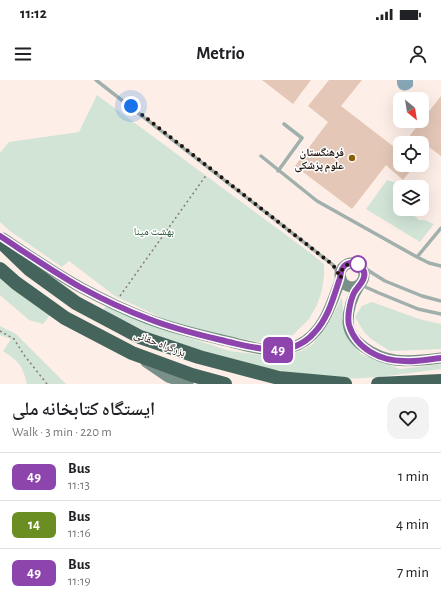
<!DOCTYPE html>
<meta charset="utf-8">
<style>
body{margin:0;font-family:"Alegreya Sans","Noto Naskh Arabic",sans-serif;background:#f2f2f2;color:#202124;height:100vh;display:flex;flex-direction:column;font-size:15px;white-space:nowrap}
*{box-sizing:border-box;margin:0}
p{font-size:13px;color:#757577}
.icon{flex:none;width:22px;height:22px;fill:none;stroke:currentColor;stroke-width:2;stroke-linecap:round;stroke-linejoin:round}
.map{position:relative;height:304px;overflow:hidden}
.sheet{display:flex;flex-direction:column;background:#fff;flex:1}
.sheet>*{flex:none}
.badge{padding:0 8px;border-radius:6px;font-size:14px;line-height:26px}
.needle{width:26px;rotate:150deg}
.tools{position:absolute;left:393px;top:12px;display:grid;gap:8px}
.tools a{display:grid;place-items:center;width:36px;height:36px;border-radius:8px;background:#fff;box-shadow:0 4px 16px #0002;font-size:20px}
.you{position:absolute;width:20px;height:20px;margin:-10px;border:3px solid #fff;border-radius:50%;background:#1a73e8;box-shadow:0 0 0 6px #1a73e833}
.map>.badge{position:absolute;translate:-50% -50%;box-shadow:0 0 0 2px #fff}
.round{display:grid;place-items:center;flex:none;width:42px;height:42px;border-radius:12px;background:#f2f2f2}
.head{display:flex;align-items:center;justify-content:space-between;height:68px;padding:0 12px}
h1{font-size:19px;font-weight:600;line-height:30px}
ul{padding:0;list-style:none}
li{display:flex;align-items:center;gap:12px;height:48px;padding:0 12px;border-top:1px solid #e0e0e0}
li div{flex:1}
li b{display:block;font-size:15px}
li em{font-style:normal}
li .badge{min-width:44px;font-weight:700;text-align:center}
.status{display:flex;justify-content:space-between;align-items:center;height:28px;padding:0 20px;background:#fff;direction:ltr}
.status svg{height:11px;fill:currentColor}
header{display:flex;justify-content:space-between;align-items:center;height:52px;padding:0 12px;background:#fff;font-size:18px;font-weight:600}
.map>svg:first-child{display:block}
.green{fill:#d1e4d6}
.water{fill:#88a7b6}
.building{fill:#e4c7b6}
.lines{fill:none;stroke-linecap:round;stroke-linejoin:round}
.path{stroke:#887b74;stroke-width:1.5;stroke-dasharray:2 3;stroke-linecap:butt}
.lane{stroke:#a1b0ac;stroke-width:3.5}
.secondary{stroke:#799089;stroke-width:11}
.highway{stroke:#45655c;stroke-width:14}
.line-casing{stroke:#fff;stroke-width:9}
.line{stroke:#8e44ad;stroke-width:6}
.walk{stroke:#20140d;stroke-width:4;stroke-dasharray:0 7.2}
.poi-dot{fill:#8c5e03;stroke:#fff;stroke-width:1.5}
.stop-dot{fill:#fff;stroke:#8e44ad;stroke-width:2}
.labels{text-anchor:middle;stroke-width:3;stroke-linejoin:round;paint-order:stroke}
.poi-label{font-size:11px;font-weight:bold;fill:#20140d;stroke:#fff;text-anchor:end}
.park-label{font-size:11px;fill:#224f31;stroke:#fff}
.street-label{font-size:11px;fill:#20140d;stroke:#fff}
</style>
<div class="status"><b>11:12</b><svg viewBox="0 0 49 12"><path d="M0 12V9h3v3zM5 12V6h3v6zM10 12V3h3v9zM15 12V0h3v12zM26 1h20v11H26zM47 4h2v5h-2z"/></svg></div>
<header><svg class="icon" aria-label="menu" viewBox="0 0 24 24"><path d="M4 6h16M4 12h16M4 18h16"/></svg>Metrio<svg class="icon" aria-label="person" viewBox="0 0 24 24"><circle cx="12" cy="8" r="4"/><path d="M4 21q1-7 8-7t8 7"/></svg></header>
<div class="map">
<svg width="441" height="304" viewBox="0 0 441 304">
<rect width="100%" height="100%" fill="#fdefe7"/>
<path class="green" d="M97,15L309,172L324,184V196L322,210L317,225L309,239L293,255L258,262L177,245L115,216L69,181L62,187L10,151L0,142V73L9,62L79,52Z
M387,100L397,103L393,106L400,114V129H406L419,140H425L434,144L420,162L366,129Z
M0,198L50,235L43,244L29,240L0,215Z
M342,217L344,250L361,274L400,289L441,284V289L380,297L342,299L263,288L172,264L103,231L107,224L174,253L230,271L278,277L301,271L313,264L329,243Z
M372,222L419,239L441,244V269L390,271L371,259L364,252L355,237L362,226Z
M0,246L16,254L66,304H27C22,284 19,282 3,271L11,259L0,255Z"/>
<path class="water" d="M397,0H413V6C406,14 396,11 397,0Z"/>
<path class="building" d="M262,0H311L293,24Z
M329,0H362L341,26L398,70L400,68V85H415L403,100L386,85L352,129L295,86L328,42L308,26Z
M441,16V76L429,67L422,76V63H404Z"/>
<g class="lines">
<path class="path" d="M120,216L207,94
M0,251L14,259L24,275L47,304"/>
<path class="lane" d="M96,0L333,185L341,198
M261,76L317,121L417,177L429,183L441,186
M278,91L302,58L284,44
M417,177L441,148
M358,184L385,201L422,216L441,221
M361,205L379,213L418,229L441,234"/>
<path class="secondary" d="M3,158C28,175 53,192 80,207C102,219 125,230 148,239C174,249 201,255 227,261C250,267 275,275 298,265C324,253 332,222 341,198
M340 195a12 12 0 1 1 24 0a12 12 0 1 1-24 0Z
M360,204C353,215 348,228 348,242C349,263 376,277 395,280C410,282 426,280 441,278
M146,282L168,297L188,304"/>
<path class="highway" d="M0,161L29,189L76,223L140,257L199,277L279,298L345,304
M0,189L16,203L65,238L132,273L192,295L225,304
M378,304L441,301"/>
</g>
<g class="lines">
<defs>
<path id="line" d="M0,156C26,173 52,191 80,207C102,219 125,230 149,239C174,249 200,255 225,261C256,268 290,280 314,253C328,238 333,219 339,201C341,197 340,193 342,189C344,185 348,183 352,183C359,183 366,190 364,197C363,203 357,207 354,213C350,221 347,237 349,245C356,269 381,281 404,281C416,282 429,279 441,278"/>
</defs>
<use href="#line" class="line-casing"/>
<use href="#line" class="line"/>
<path class="walk" d="M131,26L333,185L341,198C340,186 348,182 358,184"/>
</g>
<circle class="poi-dot" cx="352" cy="78" r="4"/>
<circle class="stop-dot" cx="358" cy="184" r="8"/>
<g class="labels">
<g class="poi-label">
<text x="344" y="76">فرهنگستان<tspan x="344" dy="13">علوم پزشکی</tspan></text>
</g>
<g class="park-label">
<text x="154" y="155">بهشت مينا</text>
</g>
<g class="street-label">
<text transform="translate(160 263) rotate(21)" y="4">بزرگراه حقانی</text>
</g>
</g>
</svg>
<div class="tools">
<a><svg class="needle" viewBox="-14 -14 28 28"><path d="M0-13l5 13h-10z" fill="#e53935"/><path d="M0 13l5-13h-10z" fill="#757577"/></svg></a>
<a><svg class="icon" aria-label="locate" viewBox="0 0 24 24"><circle cx="12" cy="12" r="6"/><path d="M12 2v4M12 18v4M2 12h4M18 12h4"/></svg></a>
<a><svg class="icon" aria-label="layers" viewBox="0 0 24 24"><path d="M12 4l9 5-9 5-9-5zM3 14l9 5 9-5"/></svg></a>
</div>
<div class="you" style="left:131px;top:26px"></div>
<b class="badge" style="left:278px;top:270px;background:#8e44ad;color:#fff">49</b>
</div>
<section class="sheet">
<div class="head"><div><h1>ایستگاه کتابخانه ملی</h1><p>Walk · 3 min · 220 m</p></div><a class="round"><svg class="icon" aria-label="heart" viewBox="0 0 24 24"><path d="M12 20l-8-8c-3-5 5-10 8-4 3-6 11-1 8 4z"/></svg></a></div>
<ul>
<li><span class="badge" style="background:#8e44ad;color:#fff">49</span><div><b>Bus</b><p>11:13</p></div><em>1 min</em></li>
<li><span class="badge" style="background:#6b8e23;color:#fff">14</span><div><b>Bus</b><p>11:16</p></div><em>4 min</em></li>
<li><span class="badge" style="background:#8e44ad;color:#fff">49</span><div><b>Bus</b><p>11:19</p></div><em>7 min</em></li>
</ul>
</section>
